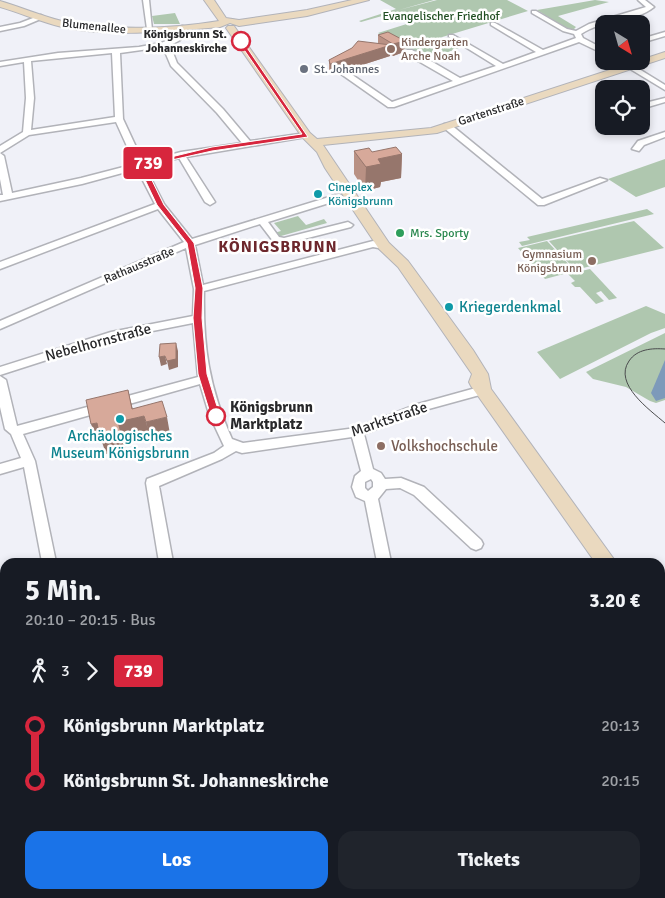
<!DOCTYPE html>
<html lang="de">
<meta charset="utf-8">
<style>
body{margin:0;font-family:Signika,sans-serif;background:#20242c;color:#f1f3f6;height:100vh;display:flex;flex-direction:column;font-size:19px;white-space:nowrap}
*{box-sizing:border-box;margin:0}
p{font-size:16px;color:#9ea1a6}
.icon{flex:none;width:28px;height:28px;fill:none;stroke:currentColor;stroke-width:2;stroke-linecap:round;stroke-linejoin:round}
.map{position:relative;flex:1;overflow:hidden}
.sheet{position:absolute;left:0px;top:558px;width:665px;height:341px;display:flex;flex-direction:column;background:#171b24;border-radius:15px 15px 0 0;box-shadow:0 2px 8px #0003}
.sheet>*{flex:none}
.badge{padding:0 10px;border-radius:4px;font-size:18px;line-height:32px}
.needle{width:32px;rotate:143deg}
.fabs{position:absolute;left:595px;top:15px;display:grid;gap:10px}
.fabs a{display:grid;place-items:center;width:55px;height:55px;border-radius:10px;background:#171b24;box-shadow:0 2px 8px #0003;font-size:25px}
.map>.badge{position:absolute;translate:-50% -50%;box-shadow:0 0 0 2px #fff}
.legs{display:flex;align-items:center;gap:8px;height:55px;padding:0 25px;font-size:16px}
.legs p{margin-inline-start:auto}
.head{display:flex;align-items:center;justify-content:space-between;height:85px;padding:0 25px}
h1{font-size:28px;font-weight:800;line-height:38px}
.button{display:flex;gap:10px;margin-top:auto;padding:10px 25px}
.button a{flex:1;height:58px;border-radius:15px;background:#1a73e8;color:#fff;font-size:20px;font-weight:800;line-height:58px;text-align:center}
.button a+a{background:#20242c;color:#f1f3f6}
ul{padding:0 25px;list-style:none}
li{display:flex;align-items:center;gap:18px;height:55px;font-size:19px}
li i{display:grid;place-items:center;width:8px;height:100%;margin:0 6px;background:currentColor}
li i::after{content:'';width:12px;height:12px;margin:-6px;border:4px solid;border-radius:50%;background:#171b24}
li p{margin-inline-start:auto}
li:first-child i{background:linear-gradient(#0000 50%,currentColor 0)}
li:last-child i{background:linear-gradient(currentColor 50%,#0000 0)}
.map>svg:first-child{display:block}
.green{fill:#afc7af}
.water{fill:#7d9aba}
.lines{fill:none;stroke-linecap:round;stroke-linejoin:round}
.street-casing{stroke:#b2b3b9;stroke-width:3}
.secondary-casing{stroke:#b2b3b9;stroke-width:2}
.street{fill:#fff;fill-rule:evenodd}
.secondary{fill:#ead9bf;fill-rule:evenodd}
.tram{stroke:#4b4c4e;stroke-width:1}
.wall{fill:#b99184}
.shaded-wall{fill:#96766c}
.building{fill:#d7a99a;stroke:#96766c}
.line-1{fill:#d7263d;stroke:#fff}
.stop-1-dot{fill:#fff;stroke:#d7263d;stroke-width:2.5}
.education-dot{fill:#8d6e63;stroke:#fff;stroke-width:2}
.worship-dot{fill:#6b7280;stroke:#fff;stroke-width:2}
.culture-dot{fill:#0f9aa8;stroke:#fff;stroke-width:2}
.leisure-dot{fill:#2e9e5b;stroke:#fff;stroke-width:2}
.labels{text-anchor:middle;stroke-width:5;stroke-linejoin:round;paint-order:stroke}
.far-park-label{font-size:12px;fill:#204e22;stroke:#fff}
.far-street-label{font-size:12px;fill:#28282a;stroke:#fff}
.far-stop-label{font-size:12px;font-weight:bold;fill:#28282a;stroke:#fff;text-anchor:end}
.far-education-label{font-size:12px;fill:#785e54;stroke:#fff;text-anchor:start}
.far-worship-label{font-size:12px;fill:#5b616d;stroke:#fff;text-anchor:start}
.far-culture-label{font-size:12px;fill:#0d838f;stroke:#fff;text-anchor:start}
.far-leisure-label{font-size:12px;fill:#27864d;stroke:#fff;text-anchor:start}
.culture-label{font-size:15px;fill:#0d838f;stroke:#fff;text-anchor:start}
.street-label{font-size:15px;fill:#28282a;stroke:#fff}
.stop-label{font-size:15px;font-weight:bold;fill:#28282a;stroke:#fff;text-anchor:start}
.education-label{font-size:15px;fill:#785e54;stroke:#fff;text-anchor:start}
.far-district-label{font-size:16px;font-weight:bold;letter-spacing:1px;fill:#6d272d;stroke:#fff}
</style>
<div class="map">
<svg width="665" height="898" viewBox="0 0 665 898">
<rect width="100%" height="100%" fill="#f0f1f8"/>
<path class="green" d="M380,0H434L399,10L437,0H507L528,11L439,38L443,41L448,39L462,47L426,60L378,33L413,22L396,12L361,22L359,21L396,9Z
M595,0L609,2L558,16L576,27L573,30L564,27L537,10Z
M175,13L180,24H154L152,16Z
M665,159V187L636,197L608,179Z
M647,209L654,214L522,246L519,242L530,240L527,237Z
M298,216L306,225L324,219L327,223L281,236L286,239L278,237L274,233L281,231L274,223Z
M634,221L664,248L575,270L549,241Z
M547,241L575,271L545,279L518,248Z
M590,269L617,298L609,300L601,291L596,293L604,301L596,304L580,287H575L571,283L575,281L568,274Z
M646,306L665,314V328L651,333L560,379L537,352Z
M665,333V400L656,403L650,401L626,387L593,379L586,372Z
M291,894H409L404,898H294Z
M426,894H566L569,898H421Z"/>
<path class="water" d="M665,360V398L656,401L651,393Z"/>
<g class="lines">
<defs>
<path id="street" d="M143,0H149L152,30L147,29Z
M638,0H645L654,7C634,23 603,19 581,34L583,38L604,49V54L579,42L394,107H388L341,74L348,72L392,102L453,81L406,54V50H412L460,78L496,66L449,37V35H453L503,64L536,52L491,25V23H495L543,50L576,38L574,34L563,31L532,13V11H536L567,29L576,31L589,24L646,7Z
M41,15L44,17L43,18L24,26L0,31V27L20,23Z
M182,26L187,27C185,38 180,41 170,45L177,63L223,109L250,141L306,133L310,135L306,137L186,157L215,202L210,205L205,202L179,158L145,167L164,204L192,239L339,194L344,197L342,199L268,222L279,237L284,238L348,222L353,225L351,227L284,244L273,241L260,224L195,245L203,285L373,241L389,246L384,249L373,247L204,291C203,347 209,387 232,439L243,443L356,428L418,404L483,386L487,387L489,390L487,393L425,410L364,434L373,469L381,473L385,479L401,478L424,487L481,540L483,544L481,548L476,550L471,548L414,495L400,488L386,489L378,499L391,562H377L365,501L356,497L352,487L355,476L361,471L352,437L242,453L236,451L222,459L159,486L173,562H159L146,483L147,479L214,453L224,446L209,414L200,384L23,434L35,461L56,562H42L24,467L0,474V464L21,458L11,434L5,429L0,407V376L6,380L17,426L198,377L193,323L112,339L0,375V367L111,332L193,316L194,289L186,248L0,329V321L184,242L158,209L0,269V262L155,204L137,169L82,184L0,201V195H3L0,179V153L4,156L12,193L81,178L135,164L116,122L29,135L0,153V146L23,132L26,98L24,62L0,66V62L58,53L139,47L161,43L175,37ZM163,47L171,66L217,113L242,143L181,152L143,162L123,119L120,53ZM112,53L115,117L31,130L34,98L31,61ZM371,479L373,482V487L368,491L365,488V482Z
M665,32V36L641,43V39Z
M617,61H626L665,85V90Z
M665,98V102L641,109V104Z
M444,124H450L542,199L600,178L607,180L544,205H538L444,128Z
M665,132V137L644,145L639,151L632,149L638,141Z
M18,894H39L38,898H16Z
M255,894H273L275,898H256Z"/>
<path id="secondary" d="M204,0H214L226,18L239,20L307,10L352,0H369L307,16L239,26L230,23L220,27C168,31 114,38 62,27C41,22 21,13 0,7V1C21,7 41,16 62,21C110,31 171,29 219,21Z
M228,26H234L310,133L317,139L431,128L665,52V58L437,133L323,145L389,243L408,261L473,350L488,374L491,389L616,562H595L471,386L469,382L472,374L398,267L379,249L325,168L317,152L302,137L226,28Z
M660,628L665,630V655L660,653Z"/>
</defs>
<use href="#street" class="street-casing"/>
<use href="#secondary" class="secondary-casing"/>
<use href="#street" class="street"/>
<use href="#secondary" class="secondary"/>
<path class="tram" d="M665,349C652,348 637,349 629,361C613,384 650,410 665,423"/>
</g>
<path class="wall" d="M378,35L405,41L404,52L393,56L390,54V56L331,75L329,72V60L378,43Z
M354,151L402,154L401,178L381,182L380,187L365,191L354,174Z
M665,854V884L660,875V857Z"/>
<path class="shaded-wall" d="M405,41L404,52L393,56V44Z
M391,45L390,56L331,75L330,64Z
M402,154L401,178L381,182L380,187L365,191L366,167L378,159Z
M176,343L178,351V367L169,370L167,361Z
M165,356L167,364L161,366L159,357Z
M128,390L135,418L144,416L149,432L123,439L126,450L106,454L101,439L97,440L91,424L97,423L118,422Z
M167,417L170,434L151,439L146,422Z"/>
<path class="building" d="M388,32L405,41L393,44L378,35Z
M358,41L391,45L330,64L329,60L352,48Z
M396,147L402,154L378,159L381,164L366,167L354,151L369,148L372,152Z
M176,343V359L167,361L165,356L159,357L160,344Z
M128,390L132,409L162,401L167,417L146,422L144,416L118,422L121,433L100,438L97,423L91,424L86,400Z"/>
<path class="line-1" d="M241,39L308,137L212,151L145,166L164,205L194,243L203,288L202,318L207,374L220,416L216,420L211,416L198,374L193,318L195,288L187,243L157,205L138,165L212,147L302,134L238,41Z"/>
<g class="stop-1-dot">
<circle cx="241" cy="41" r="9"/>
<circle cx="216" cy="416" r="9"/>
</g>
<g class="education-dot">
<circle cx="391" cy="49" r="5"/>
<circle cx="592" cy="261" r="5"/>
<circle cx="381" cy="446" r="5"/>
</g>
<circle class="worship-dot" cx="304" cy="69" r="5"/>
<g class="culture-dot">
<circle cx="318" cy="194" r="5"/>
<circle cx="449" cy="307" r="5"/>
<circle cx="120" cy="419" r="5"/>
</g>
<circle class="leisure-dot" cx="400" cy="233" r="5"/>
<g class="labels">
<g class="far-park-label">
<text x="441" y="20">Evangelischer Friedhof</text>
</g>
<g class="far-street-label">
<text transform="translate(94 26) rotate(6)" y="4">Blumenallee</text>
<text transform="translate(491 111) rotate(-18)" y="4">Gartenstraße</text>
<text transform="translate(139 265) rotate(-23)" y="4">Rathausstraße</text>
</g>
<g class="far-stop-label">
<text x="227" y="38">Königsbrunn St.<tspan x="227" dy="14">Johanneskirche</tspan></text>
</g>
<g class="far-education-label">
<text x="401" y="46">Kindergarten<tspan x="401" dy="14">Arche Noah</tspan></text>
<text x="582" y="258" text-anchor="end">Gymnasium<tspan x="582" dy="14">Königsbrunn</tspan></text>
</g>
<g class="far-worship-label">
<text x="314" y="73">St. Johannes</text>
</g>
<g class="far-culture-label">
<text x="328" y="191">Cineplex<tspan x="328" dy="14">Königsbrunn</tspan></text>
</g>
<g class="far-leisure-label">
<text x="410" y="237">Mrs. Sporty</text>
</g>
<g class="culture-label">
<text x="459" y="312">Kriegerdenkmal</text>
<text x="120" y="441" text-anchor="middle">Archäologisches<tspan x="120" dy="17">Museum Königsbrunn</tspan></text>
</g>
<g class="street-label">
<text transform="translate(98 342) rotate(-15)" y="5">Nebelhornstraße</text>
<text transform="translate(389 419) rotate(-19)" y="5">Marktstraße</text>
</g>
<g class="stop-label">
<text x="230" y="412">Königsbrunn<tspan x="230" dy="17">Marktplatz</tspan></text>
</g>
<g class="education-label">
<text x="391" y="451">Volkshochschule</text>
</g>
<g class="far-district-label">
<text x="278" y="252">KÖNIGSBRUNN</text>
</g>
</g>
</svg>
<div class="fabs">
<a><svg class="needle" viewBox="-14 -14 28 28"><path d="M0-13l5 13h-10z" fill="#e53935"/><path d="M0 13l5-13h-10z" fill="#9ea1a6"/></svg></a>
<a><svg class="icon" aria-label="locate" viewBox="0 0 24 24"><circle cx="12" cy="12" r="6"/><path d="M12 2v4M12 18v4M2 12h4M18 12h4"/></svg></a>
</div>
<b class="badge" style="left:148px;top:163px;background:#d7263d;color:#fff">739</b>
<section class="sheet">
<div class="head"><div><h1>5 Min.</h1><p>20:10 – 20:15 · Bus</p></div><b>3.20 €</b></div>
<div class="legs"><svg class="icon" aria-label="walk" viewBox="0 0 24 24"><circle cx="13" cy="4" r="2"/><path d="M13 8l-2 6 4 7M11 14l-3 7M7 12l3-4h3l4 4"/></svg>3<svg class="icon" aria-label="forward" viewBox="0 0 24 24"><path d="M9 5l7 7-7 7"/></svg><b class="badge" style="background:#d7263d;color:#fff">739</b></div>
<ul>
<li><i style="color:#d7263d"></i><b>Königsbrunn Marktplatz</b><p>20:13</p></li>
<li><i style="color:#d7263d"></i><b>Königsbrunn St. Johanneskirche</b><p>20:15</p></li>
</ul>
<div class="button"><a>Los</a><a>Tickets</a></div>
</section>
</div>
